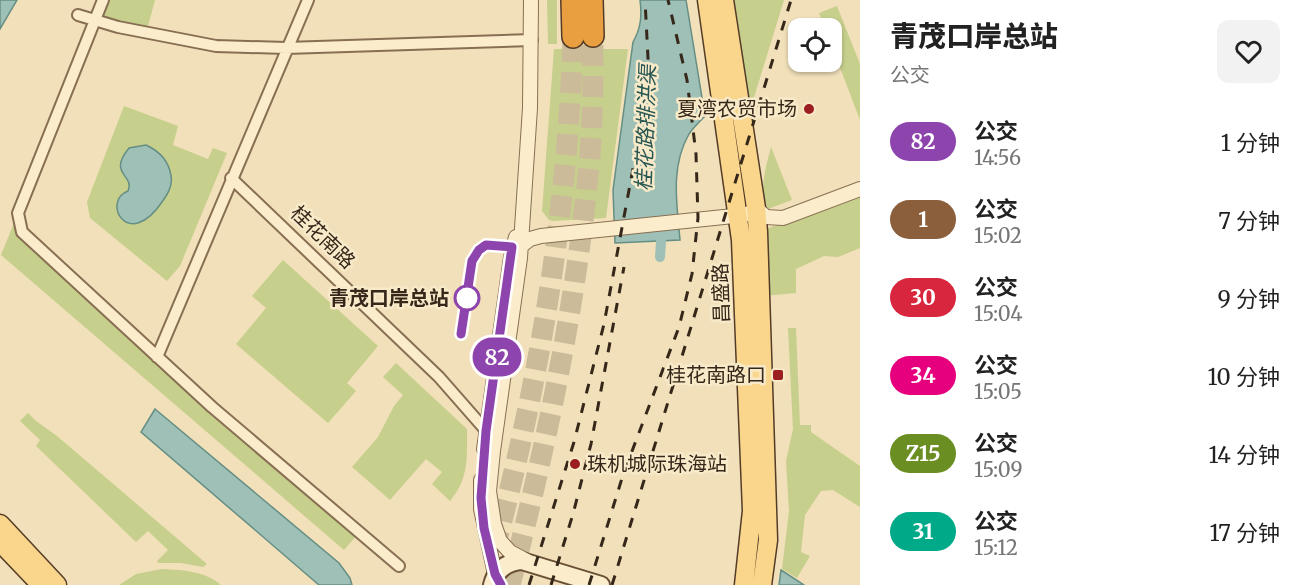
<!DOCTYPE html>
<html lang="zh">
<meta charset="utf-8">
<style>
body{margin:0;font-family:Merriweather,"Noto Sans SC",serif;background:#f2f2f2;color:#222;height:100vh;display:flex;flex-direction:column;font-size:22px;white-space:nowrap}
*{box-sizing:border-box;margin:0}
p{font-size:20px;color:#767676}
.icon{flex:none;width:33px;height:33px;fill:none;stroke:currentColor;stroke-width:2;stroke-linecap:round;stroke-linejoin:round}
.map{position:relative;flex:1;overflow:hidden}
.sheet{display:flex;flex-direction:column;background:#fff;width:450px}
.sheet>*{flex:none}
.badge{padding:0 12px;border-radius:20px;font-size:21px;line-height:39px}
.fabs{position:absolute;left:788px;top:18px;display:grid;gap:12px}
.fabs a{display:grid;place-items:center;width:54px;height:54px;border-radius:12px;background:#fff;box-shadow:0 2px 4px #0004;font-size:30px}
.map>.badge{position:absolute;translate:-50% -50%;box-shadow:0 0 0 3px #fff}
.round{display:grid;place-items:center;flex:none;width:63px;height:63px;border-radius:12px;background:#f2f2f2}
.head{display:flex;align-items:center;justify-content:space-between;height:102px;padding:0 30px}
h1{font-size:28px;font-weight:800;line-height:45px}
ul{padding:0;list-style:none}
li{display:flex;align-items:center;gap:18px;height:78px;padding:0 30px}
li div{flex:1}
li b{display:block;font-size:22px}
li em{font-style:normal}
li .badge{min-width:66px;font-weight:700;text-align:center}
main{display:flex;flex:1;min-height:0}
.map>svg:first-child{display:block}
.green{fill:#c7cf8c}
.water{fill:#9ec0b6;stroke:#658e84;stroke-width:1.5}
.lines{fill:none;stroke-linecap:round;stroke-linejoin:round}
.canal{stroke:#9ec0b6;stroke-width:10}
.motorway-tunnel{stroke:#cbbb99;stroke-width:21;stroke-dasharray:21 10;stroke-linecap:butt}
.minor-casing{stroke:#886f53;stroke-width:14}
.tertiary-casing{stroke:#886f53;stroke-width:16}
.secondary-casing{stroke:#694f36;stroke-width:20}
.primary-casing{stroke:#543c28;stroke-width:21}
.motorway-casing{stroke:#543c28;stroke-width:24}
.minor{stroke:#fbedcc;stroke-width:10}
.tertiary{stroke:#fbedcc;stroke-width:14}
.secondary{stroke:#fbedcc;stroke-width:16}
.primary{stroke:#f9d68b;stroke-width:18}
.motorway{stroke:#e99e40;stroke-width:21}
.rail{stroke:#352719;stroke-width:3;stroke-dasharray:10 10;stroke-linecap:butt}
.line-casing{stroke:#fff;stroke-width:14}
.line{stroke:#8e44ad;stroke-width:9}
.poi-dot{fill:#9b1e20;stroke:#f8eac9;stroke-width:2}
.stop-dot{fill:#fff;stroke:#8e44ad;stroke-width:3}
.labels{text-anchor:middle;stroke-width:5;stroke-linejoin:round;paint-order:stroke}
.poi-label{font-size:20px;fill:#352719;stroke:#f8eac9;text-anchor:end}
.street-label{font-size:20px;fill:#352719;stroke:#f8eac9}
.stop-label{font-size:20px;font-weight:bold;fill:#352719;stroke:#f8eac9;text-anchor:end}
.water-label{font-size:21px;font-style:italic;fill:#275653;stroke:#f8eac9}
</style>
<main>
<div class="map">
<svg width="860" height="585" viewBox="0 0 860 585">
<rect width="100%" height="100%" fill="#f1e0b9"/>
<path class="green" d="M110,0H155L147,30L101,19Z
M547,0H557V44H548Z
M725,0H784L744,130Z
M837,6L860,64V120L831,44V28H825L819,13Z
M554,49H628L606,218L553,221L549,220L542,211Z
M124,106L178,126L173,145L208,159L213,148L227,153L180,266L167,281L90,218L87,202Z
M771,147L792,200L768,209C758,190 766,167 771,147Z
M860,193V248L838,257L824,256L796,269V293L763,296L761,231Z
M16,218L19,234L358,534L344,550L1,255Z
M283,260L378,346L347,383L356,391L328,423L236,344L266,308L252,296Z
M788,328H796L800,425H811V432L860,466V507L833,490L821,491L805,515L801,552L810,556L797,578L782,569L789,511L786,461L793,429Z
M396,363L467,429C467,458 469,478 450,501L432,484L442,472L426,459L390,500L352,467L378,437L394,406L403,395L383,377Z
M28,413L36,421L57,436L207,564L203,567L181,563H158L157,561L168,550L148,531L136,542L36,446L40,440L20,421Z
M162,569C183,570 205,571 221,585H119L136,574Z"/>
<path class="water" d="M0,0H17L0,29Z
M640,0H686L705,116C699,122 693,128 689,134C670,167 677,205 680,240L615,243L613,190L633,42C641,28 642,16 640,0Z
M146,145C159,151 169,161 171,176C173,186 167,195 162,202C128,252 101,201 128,191C135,174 107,175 129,148Z
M155,409L339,563L350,578L352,585H319L141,432Z
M781,570L804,585H779Z"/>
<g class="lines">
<path class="canal" d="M660,257L662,227"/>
<path class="motorway-tunnel" d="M494,551C539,383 568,212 573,37
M510,585C547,443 577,301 590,155C593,115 593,76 593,36"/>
<defs>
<path id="minor" d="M103,0L18,213L22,232L212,407L399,566
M78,15L118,27L216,46L286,48L532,40
M231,178L439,377L489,434
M157,357L308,0"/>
<path id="tertiary" d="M521,246L530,239L541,236L743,215L750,213L756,208L766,217L783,218L860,189
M484,449L511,257L516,237
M481,480V509L495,574
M527,561L510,552L500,541L494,524L489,491L493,451L520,258L530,108L531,0"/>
<path id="secondary" d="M492,585C496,570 506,562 522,561L601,585"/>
<path id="primary" d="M707,0L741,240L752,511L744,585
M724,0L756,208L758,232L768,540L762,585
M0,524L57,585
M0,542L41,585"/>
<path id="motorway" d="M572,0L573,37
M592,0L593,36"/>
</defs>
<use href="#minor" class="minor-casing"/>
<use href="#tertiary" class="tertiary-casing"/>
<use href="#secondary" class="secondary-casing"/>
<use href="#primary" class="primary-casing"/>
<use href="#motorway" class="motorway-casing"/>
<use href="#minor" class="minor"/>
<use href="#tertiary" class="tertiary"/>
<use href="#secondary" class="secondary"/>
<use href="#primary" class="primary"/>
<use href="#motorway" class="motorway"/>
<path class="rail" d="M529,585L574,442L604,324L646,99L648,58L645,0
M551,585L573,514L591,444L624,267
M589,585L623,475L679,327L692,274L698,218L696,154L687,80L668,0
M612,585L791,0"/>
</g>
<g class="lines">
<defs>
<path id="line" d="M461,334L472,261L479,250L486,245L512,247L486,431L481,498L484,528L495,574L501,585"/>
</defs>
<use href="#line" class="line-casing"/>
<use href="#line" class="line"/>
</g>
<g class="poi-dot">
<circle cx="809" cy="109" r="6"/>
<rect x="772" y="369" width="12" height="12" rx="3"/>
<circle cx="575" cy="464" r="6"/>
</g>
<circle class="stop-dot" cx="467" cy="298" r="12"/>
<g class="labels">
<g class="poi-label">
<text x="797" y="116">夏湾农贸市场</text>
<text x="766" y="382">桂花南路口</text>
<text x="587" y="471" text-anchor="start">珠机城际珠海站</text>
</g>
<g class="street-label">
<text transform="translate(323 237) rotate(44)" y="7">桂花南路</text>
<text transform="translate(721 293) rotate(-92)" y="7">昌盛路</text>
</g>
<g class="stop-label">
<text x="449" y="305">青茂口岸总站</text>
</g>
<g class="water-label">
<text transform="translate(646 128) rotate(-88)" y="7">桂花路排洪渠</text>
</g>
</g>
</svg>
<div class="fabs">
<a><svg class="icon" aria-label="locate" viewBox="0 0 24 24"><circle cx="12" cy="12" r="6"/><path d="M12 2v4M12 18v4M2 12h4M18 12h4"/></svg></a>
</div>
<b class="badge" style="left:497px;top:357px;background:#8e44ad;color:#fff">82</b>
</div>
<section class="sheet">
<div class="head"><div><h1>青茂口岸总站</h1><p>公交</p></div><a class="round"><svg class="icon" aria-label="heart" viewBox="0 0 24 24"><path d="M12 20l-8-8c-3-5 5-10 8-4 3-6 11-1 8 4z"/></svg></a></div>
<ul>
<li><span class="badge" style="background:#8e44ad;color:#fff">82</span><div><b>公交</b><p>14:56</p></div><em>1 分钟</em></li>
<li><span class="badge" style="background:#8b5e3c;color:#fff">1</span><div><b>公交</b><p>15:02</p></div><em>7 分钟</em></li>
<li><span class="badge" style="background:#d7263d;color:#fff">30</span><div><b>公交</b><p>15:04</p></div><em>9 分钟</em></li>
<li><span class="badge" style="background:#e6007e;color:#fff">34</span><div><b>公交</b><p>15:05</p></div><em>10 分钟</em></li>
<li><span class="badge" style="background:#6b8e23;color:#fff">Z15</span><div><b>公交</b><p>15:09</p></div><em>14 分钟</em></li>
<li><span class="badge" style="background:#0a8;color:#fff">31</span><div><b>公交</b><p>15:12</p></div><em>17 分钟</em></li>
</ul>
</section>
</main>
